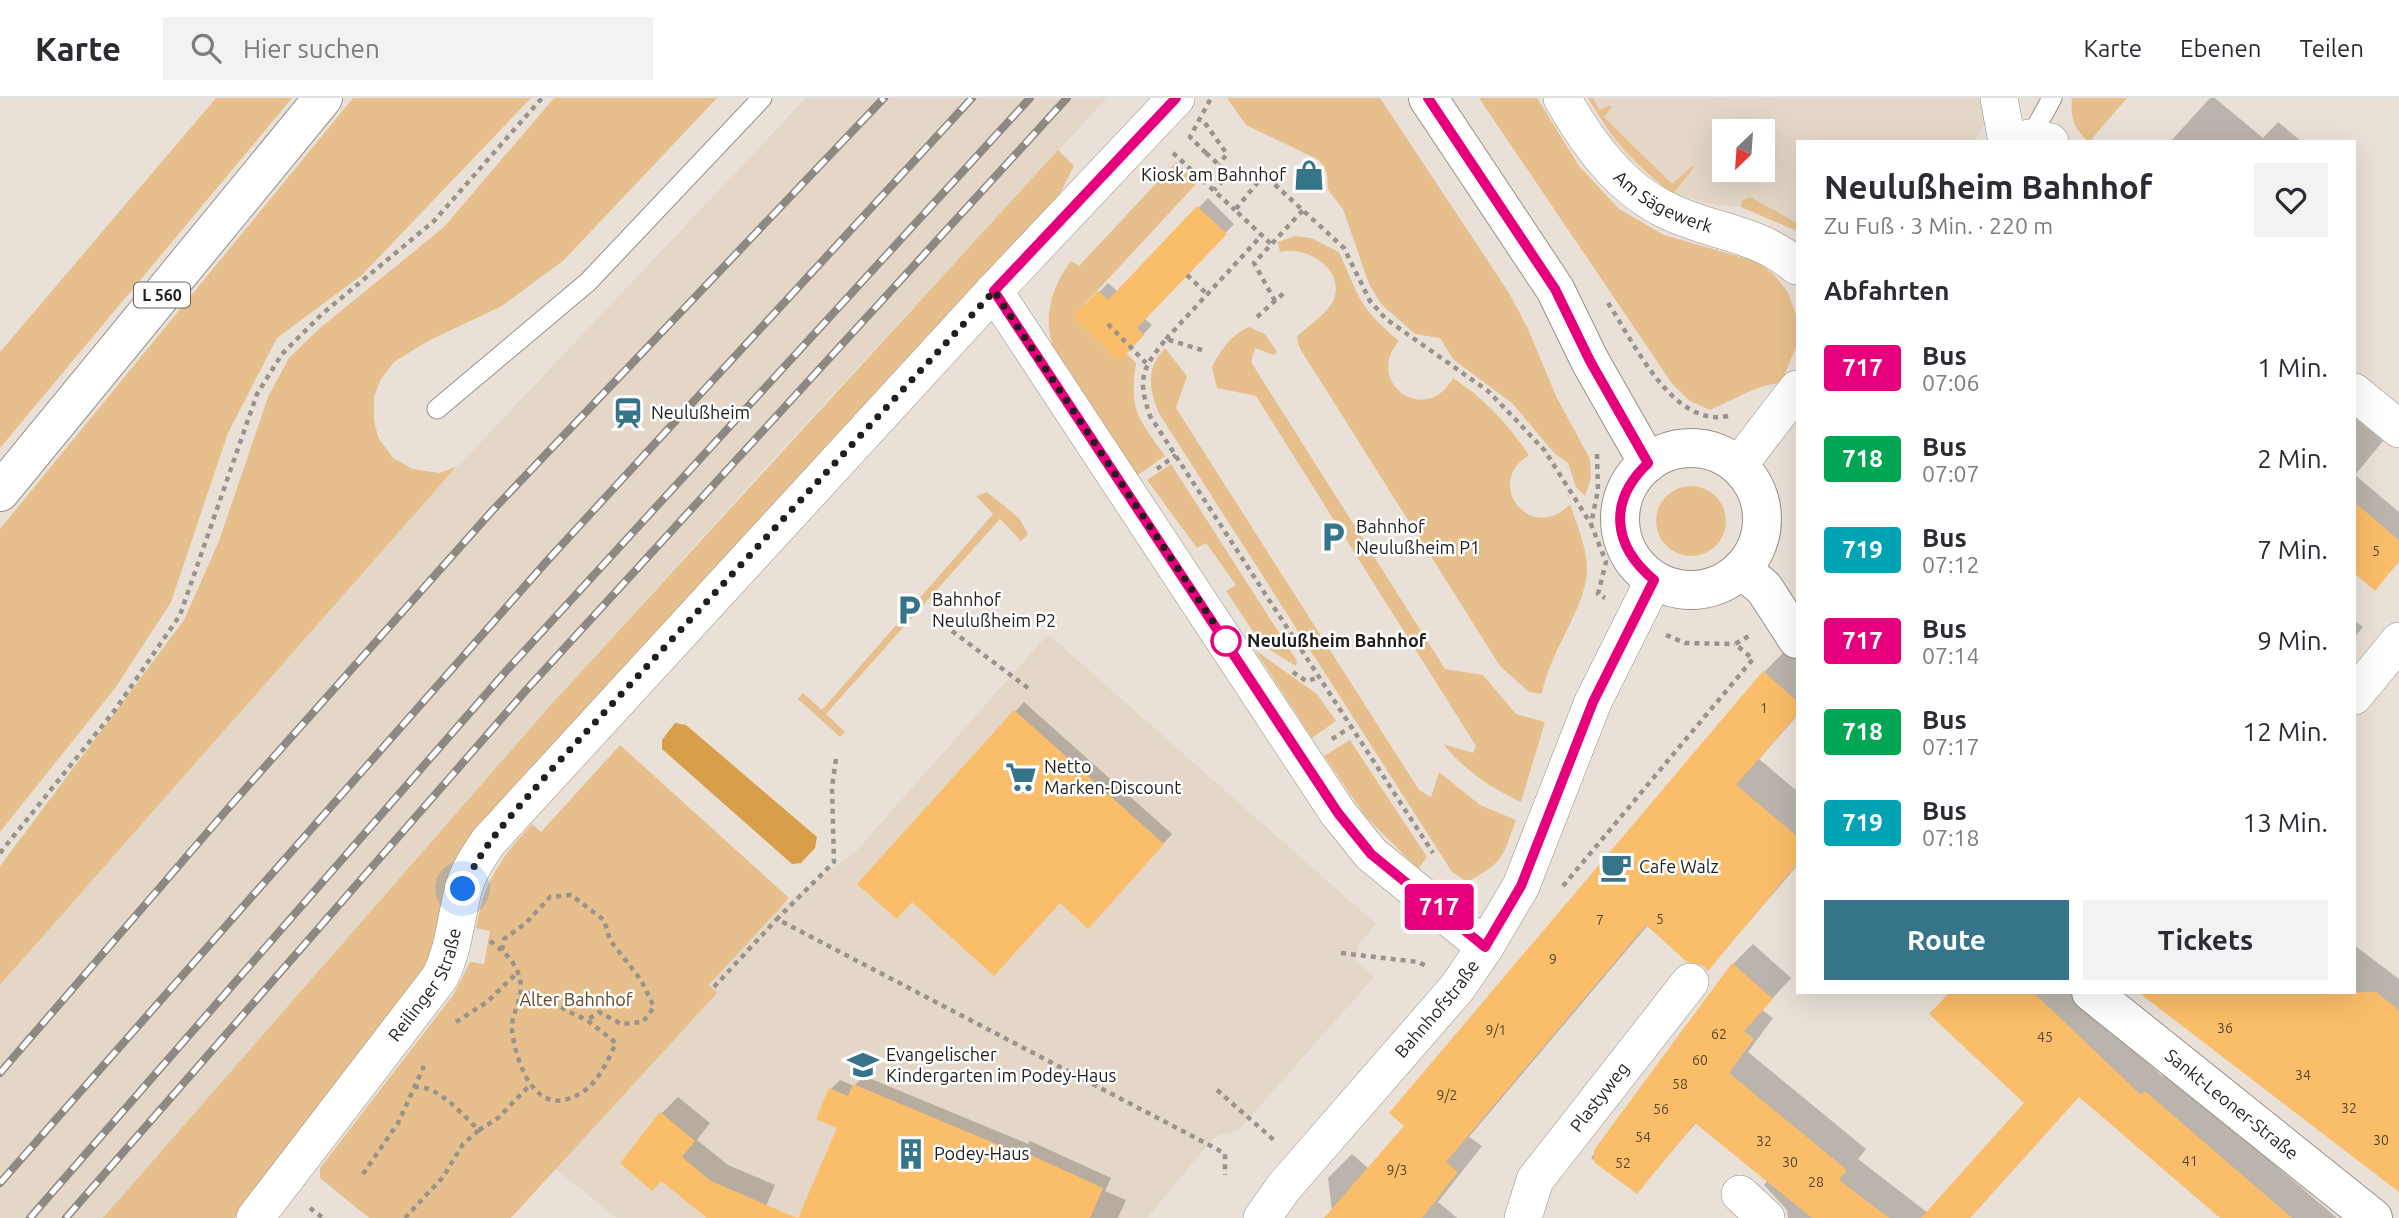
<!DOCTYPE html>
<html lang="de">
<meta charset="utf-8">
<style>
body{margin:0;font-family:Ubuntu,sans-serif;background:#f2f2f3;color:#2b2b33;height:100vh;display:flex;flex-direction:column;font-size:26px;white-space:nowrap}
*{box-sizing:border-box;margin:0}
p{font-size:23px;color:#7c7c81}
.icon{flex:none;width:38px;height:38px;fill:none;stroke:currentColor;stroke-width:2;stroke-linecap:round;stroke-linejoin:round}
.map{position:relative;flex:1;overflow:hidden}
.drawer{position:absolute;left:1796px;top:42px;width:560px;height:854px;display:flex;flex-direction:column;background:#fff;border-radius:0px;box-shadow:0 7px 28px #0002}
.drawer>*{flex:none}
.badge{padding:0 14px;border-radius:5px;font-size:24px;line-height:46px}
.needle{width:46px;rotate:205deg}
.controls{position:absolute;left:1712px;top:21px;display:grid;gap:14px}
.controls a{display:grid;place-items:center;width:63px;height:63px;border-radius:0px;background:#fff;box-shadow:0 7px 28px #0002;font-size:35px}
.you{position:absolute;width:35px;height:35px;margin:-18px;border:5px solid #fff;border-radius:50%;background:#1a73e8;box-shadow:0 0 0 10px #1a73e833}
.map>.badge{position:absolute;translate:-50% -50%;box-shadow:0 0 0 4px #fff}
h2{padding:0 28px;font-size:26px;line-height:63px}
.round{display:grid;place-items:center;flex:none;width:74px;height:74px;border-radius:0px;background:#f2f2f3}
.head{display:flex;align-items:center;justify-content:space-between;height:119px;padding:0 28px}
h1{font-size:33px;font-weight:700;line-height:52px}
.button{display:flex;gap:14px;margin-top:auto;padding:14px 28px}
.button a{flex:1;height:80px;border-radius:0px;background:#36748a;color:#fff;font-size:28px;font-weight:700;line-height:80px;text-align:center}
.button a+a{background:#f2f2f3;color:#2b2b33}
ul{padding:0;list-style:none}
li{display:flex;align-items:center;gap:21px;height:91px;padding:0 28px}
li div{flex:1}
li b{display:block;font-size:26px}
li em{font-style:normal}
li .badge{min-width:77px;font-weight:700;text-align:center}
header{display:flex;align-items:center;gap:42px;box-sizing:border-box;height:98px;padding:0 35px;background:#fff;border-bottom:2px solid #e1e1e2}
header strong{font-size:33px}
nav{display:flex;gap:38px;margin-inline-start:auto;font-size:24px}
.search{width:490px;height:63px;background:#f2f2f3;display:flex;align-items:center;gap:18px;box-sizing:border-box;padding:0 24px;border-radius:0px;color:#7c7c81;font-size:26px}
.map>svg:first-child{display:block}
.built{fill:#e4d7c7;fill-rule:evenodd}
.green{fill:#e7bf8c}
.water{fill:#d99e49}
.shadow{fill:#0003}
.building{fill:#fabd69}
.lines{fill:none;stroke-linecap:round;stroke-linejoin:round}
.lane-casing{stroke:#979087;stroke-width:21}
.street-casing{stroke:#979087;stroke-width:38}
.secondary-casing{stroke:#979087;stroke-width:40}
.primary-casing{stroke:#979087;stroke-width:40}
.path{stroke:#99938d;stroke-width:4.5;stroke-dasharray:5 5;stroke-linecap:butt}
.lane{stroke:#fff;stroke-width:19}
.street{stroke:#fff;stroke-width:37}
.secondary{stroke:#fff;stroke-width:38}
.primary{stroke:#fff;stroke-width:38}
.rail-casing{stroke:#8e8882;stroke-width:8}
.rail{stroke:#fff;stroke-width:5;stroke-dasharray:16;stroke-linecap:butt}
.path-bridge{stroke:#99938d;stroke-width:4.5;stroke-dasharray:5 5;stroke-linecap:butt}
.line-casing{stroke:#fff;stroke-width:16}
.line{stroke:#e6007e;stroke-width:10}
.walk{stroke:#211e1b;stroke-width:7;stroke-dasharray:0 12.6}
.stop-dot{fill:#fff;stroke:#e6007e;stroke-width:3.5}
.labels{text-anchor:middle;stroke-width:5;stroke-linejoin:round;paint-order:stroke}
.number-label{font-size:14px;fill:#57462e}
.shield{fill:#fff;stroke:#64625f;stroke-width:2}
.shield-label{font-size:16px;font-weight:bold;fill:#211e1b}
.poi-label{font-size:18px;fill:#211e1b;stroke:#fff;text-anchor:start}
.street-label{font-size:18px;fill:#211e1b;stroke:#fff}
.stop-label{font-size:18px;font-weight:bold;fill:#211e1b;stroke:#fff;text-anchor:start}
.park-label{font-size:18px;fill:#614825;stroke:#fff}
</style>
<header>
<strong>Karte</strong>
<div class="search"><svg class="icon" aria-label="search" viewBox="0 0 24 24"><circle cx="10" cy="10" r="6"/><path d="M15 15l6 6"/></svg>Hier suchen</div>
<nav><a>Karte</a><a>Ebenen</a><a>Teilen</a></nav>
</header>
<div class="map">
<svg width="2399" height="1120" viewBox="0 0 2399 1120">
<rect width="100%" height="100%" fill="#e9e1d8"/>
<path class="built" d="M806,0H1107L773,361L549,609L103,1120H0V887L407,422Z
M1588,0H2000L1973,44H1797V133L1741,109L1705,105L1673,96L1627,58L1612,40ZM1724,33H1762V72H1724Z
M1048,536L1376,826L1357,849L1356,863L1374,879L1239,1032L1214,1039L1147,1120H617L555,1071L717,895L709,888L777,812L857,752Z"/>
<path class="green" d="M216,0H292L0,350V254Z
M353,0H531L362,177L277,240L228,335L171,504L116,589L0,734V431Z
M554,0H717L564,162L502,208L428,243L394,264L381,281L374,299V322L378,339L393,360L413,371L439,375L456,369L0,887V768L184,522L219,443L268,299L289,260L320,230L444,129Z
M1227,0H1380L1509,195L1528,231L1556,298L1590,361L1591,380L1585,398L1576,389L1568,365L1554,355L1512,305L1454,262L1440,240L1415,236L1381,206L1369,186L1343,111L1328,92L1327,75L1319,62L1246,27Z
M1479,0H1537L1579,68L1619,111L1664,137L1758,164L1774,177L1788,194L1797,220V247L1781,285C1756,287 1734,302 1710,312L1690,303L1673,287Z
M1588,0H1593L1599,12L1610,7L1612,9L1604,19L1672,86L1692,68L1694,69L1673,96C1636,68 1611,40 1588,0Z
M2072,0H2127L2089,44C2074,31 2070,20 2072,0Z
M1058,52L1074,68L1057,101L687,502L438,842L416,889L235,1120H103L549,609Z
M1176,64L1197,85L1073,219L1119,263L1127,256L1136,265C1129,313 1138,320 1165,358L1135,379L1055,255C1042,222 1050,191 1071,163L1079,168Z
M1750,99L1797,125V133L1741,109L1742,103Z
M1295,138L1311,140L1339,154C1359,199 1359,210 1399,243C1363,285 1427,329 1453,280C1485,301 1507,325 1529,357C1482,386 1532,447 1570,406C1577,427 1586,447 1587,469C1588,508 1549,553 1542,596L1529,594L1500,568L1299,249L1297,239C1308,227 1330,215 1335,198C1342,169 1305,147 1280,154L1278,144Z
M1249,229L1265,236L1277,254L1274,257L1255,250L1251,264L1445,571L1483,577L1516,616L1545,624L1521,704C1489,689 1466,673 1443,646L1473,655L1476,648L1256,298L1217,290L1212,269C1221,251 1231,237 1249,229Z
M1165,250L1187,278L1176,310L1419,692L1431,699L1439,674L1480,707L1516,722C1502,760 1504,764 1467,784L1452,774L1160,317C1149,293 1145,271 1165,250Z
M1171,366L1297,563L1296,568L1262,547L1226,493L1236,487L1206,445L1197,450L1147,382Z
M1656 423a35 35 0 1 1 70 0a35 35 0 1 1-70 0Z
M987,394L1019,420L1028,436L1021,443L1000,421L826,616L845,634L840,639L798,601L803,595L822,612L993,416L976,398Z
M1255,552L1317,596L1336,623L1312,640Z
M1350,642L1427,759L1418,771L1366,719L1324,658Z
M620,647L789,800L709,887L717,895L511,1120H369L320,1080V1070L454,896L470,864L484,866L490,833L476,830C484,783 500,761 532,726L541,734Z"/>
<path class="water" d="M675,625L686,627L817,739L815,750L801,765L792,766L662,651V642Z"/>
<path class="shadow" d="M2210,0H2215L2263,40L2278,24L2302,44H2170Z
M1208,100L1234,126L1144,220L1152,227L1119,262L1075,219L1108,185L1118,194Z
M2354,319L2383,343L2355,377L2399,414V464L2375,490L2354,473Z
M2354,522L2363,529L2354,540Z
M1789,549L1797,557V618L1759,661L1797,693V768L1708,871L1648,827L1469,1039L1482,1048L1438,1104L1457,1120H1333L1328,1080L1352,1056L1369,1071L1407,1028L1392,1014L1764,574Z
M1024,604L1172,736L1097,819L1060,803L913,802L860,785Z
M1753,846L1791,880L1762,912L1773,920L1748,954L1866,1051L1858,1061L1928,1115L2026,1005L1952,894H2074L2162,978L2166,974L2337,1120H2224L2080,997L1970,1120H1788L1787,1112L1764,1087L1768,1082L1697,1024L1637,1093L1591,1060L1733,866Z
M2354,847L2399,881V1091L2354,894Z
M864,978L1028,1046L1030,1043L1111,1080L1105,1093L1126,1102L1118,1120H802L839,1029L831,991L840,982L854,988Z
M678,999L710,1025L697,1042L728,1067L775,1087L761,1120H710L661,1016Z"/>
<path class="building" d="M1197,108L1227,136L1137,230L1144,237L1119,264L1073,219L1098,193L1108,202Z
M2354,404L2399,442V463L2375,493L2354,475Z
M1763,573L1797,603V617L1736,687L1797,738V766L1708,873L1702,867L1687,864L1646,827L1446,1064L1458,1074L1422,1120H1324L1404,1028L1389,1015Z
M1014,612L1164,746L1088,831L1060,805L994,878L912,804L897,821L857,786Z
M1732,865L1773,901L1744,933L1754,941L1729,975L1847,1072L1839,1082L1889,1120H1812L1695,1025L1637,1096L1594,1064V1052Z
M1950,894H2033L2141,997L2145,993L2292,1120H2220L2079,999L1970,1120H1921L2024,1005L1929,916Z
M2138,894H2376L2399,912V1094Z
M853,986L1018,1055L1020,1052L1103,1090L1090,1120H798L837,1030L816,1021L829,990L848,998Z
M660,1014L695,1043L682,1059L711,1083L797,1120H707L661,1083L652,1093L620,1065Z"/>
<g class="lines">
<defs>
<path id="lane" d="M2030,40L2052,0
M437,311L588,184L762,0"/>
<g id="street">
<path id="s1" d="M1562,0C1589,47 1620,91 1670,114C1715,135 1755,134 1797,168"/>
<path d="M1999,0L2007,44"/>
<path d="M2008,44L2030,40L2050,44"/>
<path d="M994,193L1338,715L1371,756L1485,849"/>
<path d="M2354,294L2399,331"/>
<path d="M1738,368L1797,291"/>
<path d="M2354,598L2399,543"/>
<path d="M1740,1096L1766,1120"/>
<path id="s2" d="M255,1120L440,879C454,851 455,824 463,793C467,775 478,759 488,744L994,193L1176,0"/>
<path id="s3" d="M1262,1120L1284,1089L1457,890L1485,849L1521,788L1593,604L1654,482"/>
<path id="s4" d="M1523,1120L1535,1082L1690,884"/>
</g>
<g id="secondary">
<path d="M1428,0L1555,191L1590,263L1648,365"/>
<circle cx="1691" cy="421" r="71"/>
<path d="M1741,471L1764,490L1797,541"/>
<path id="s5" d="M2091,894L2373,1120"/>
</g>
<path id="primary" d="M0,394L323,0"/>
</defs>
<use href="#lane" class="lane-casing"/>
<use href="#street" class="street-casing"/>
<use href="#secondary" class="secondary-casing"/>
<use href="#primary" class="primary-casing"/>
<path class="path" d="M1205,25L1227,56L1219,66
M1173,55L1235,112
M1206,55L1229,76L1214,92
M1260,73L1344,150L1370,203L1386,221L1488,293L1518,324L1545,353L1591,426
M1260,74L1258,84L1235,112L1271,146
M1187,177L1207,196
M1275,203L1254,165L1304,111
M1608,205C1634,244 1672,330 1728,318
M1257,219L1285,194
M1108,226L1146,265
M1166,241L1262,137
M1202,252L1166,241C1142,271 1137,280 1150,318L1433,755
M1597,356L1598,392L1591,426L1606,464L1598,496L1605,500
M1157,371L1176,357
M952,533L1032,593
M1666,537L1685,545L1735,546
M1293,574L1306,583L1317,580
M1332,641L1349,630
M836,661L832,689L834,764L777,821L1215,1050L1225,1056V1077
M0,755L115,612L180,517L257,296L282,256L322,216L434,123L542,0
M1563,788L1753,561L1735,546L1749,538
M490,843C502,852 513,861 518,875C527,899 511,911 512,932C515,958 530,1009 564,1002C594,995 604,970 616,945L587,922L567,913L541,895L522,896
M502,852L504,841L526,825L550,799L571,797L604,822L610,842L641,882L654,909L643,924L621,926L599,914L587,922
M1341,855L1418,864L1426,868
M714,889L777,821
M456,924L487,904L517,875
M414,989C439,987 461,1016 479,1032L498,1020L531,986
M1217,992L1274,1042
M363,1076L398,1025L424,968
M310,1110L323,1120
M405,1120L443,1079L463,1046L479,1032"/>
<use href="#lane" class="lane"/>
<use href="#street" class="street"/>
<use href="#secondary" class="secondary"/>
<use href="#primary" class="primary"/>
<defs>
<path id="rail" d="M0,975L231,707L492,413L884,0
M0,1085L547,463L972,0
M30,1120L507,572L1030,0
M66,1120L528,590L1067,0"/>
</defs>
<use href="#rail" class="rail-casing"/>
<use href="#rail" class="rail"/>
<path class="path-bridge" d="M1206,55L1190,39L1211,0"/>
</g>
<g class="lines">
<defs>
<path id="line" d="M1176,0L994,193L1338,715L1371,756L1485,849L1521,788L1593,604L1654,482C1612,447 1608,403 1648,365L1590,263L1555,191L1428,0"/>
</defs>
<use href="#line" class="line-casing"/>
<use href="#line" class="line"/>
<path class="walk" d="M463,791C482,745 518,711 550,673L994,193L1231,551L1226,543"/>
</g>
<defs>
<symbol id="shop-bare" viewBox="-9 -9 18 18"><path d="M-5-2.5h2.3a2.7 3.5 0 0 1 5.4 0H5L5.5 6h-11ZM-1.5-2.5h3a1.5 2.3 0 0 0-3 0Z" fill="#36748a" stroke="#fff" stroke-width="2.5" paint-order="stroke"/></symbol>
<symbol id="station-bare" viewBox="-9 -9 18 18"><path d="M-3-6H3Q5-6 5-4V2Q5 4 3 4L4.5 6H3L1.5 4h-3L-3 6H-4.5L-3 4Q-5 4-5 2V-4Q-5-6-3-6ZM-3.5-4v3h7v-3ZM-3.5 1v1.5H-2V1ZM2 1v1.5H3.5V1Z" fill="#36748a" stroke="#fff" stroke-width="2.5" paint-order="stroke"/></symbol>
<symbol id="parking-bare" viewBox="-9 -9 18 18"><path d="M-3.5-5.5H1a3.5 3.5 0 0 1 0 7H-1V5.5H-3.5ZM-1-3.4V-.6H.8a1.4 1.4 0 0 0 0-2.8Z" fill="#36748a" stroke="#fff" stroke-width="2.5" paint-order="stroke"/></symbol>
<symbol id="supermarket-bare" viewBox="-9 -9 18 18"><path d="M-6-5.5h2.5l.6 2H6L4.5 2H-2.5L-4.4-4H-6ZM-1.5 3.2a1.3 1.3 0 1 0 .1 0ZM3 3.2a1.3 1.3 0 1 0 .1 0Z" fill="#36748a" stroke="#fff" stroke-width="2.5" paint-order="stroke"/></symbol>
<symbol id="cafe-bare" viewBox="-9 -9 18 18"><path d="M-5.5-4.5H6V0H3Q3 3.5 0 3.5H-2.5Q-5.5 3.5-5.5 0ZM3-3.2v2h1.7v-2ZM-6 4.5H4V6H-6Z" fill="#36748a" stroke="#fff" stroke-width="2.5" paint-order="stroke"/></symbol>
<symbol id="school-bare" viewBox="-9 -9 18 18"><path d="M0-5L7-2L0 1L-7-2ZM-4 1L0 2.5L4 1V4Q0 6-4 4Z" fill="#36748a" stroke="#fff" stroke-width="2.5" paint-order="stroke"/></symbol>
<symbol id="building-bare" viewBox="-9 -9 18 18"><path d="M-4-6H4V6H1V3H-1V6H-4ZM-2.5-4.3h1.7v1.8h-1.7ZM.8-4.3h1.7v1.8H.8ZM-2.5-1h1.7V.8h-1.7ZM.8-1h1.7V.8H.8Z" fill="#36748a" stroke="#fff" stroke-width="2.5" paint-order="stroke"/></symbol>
</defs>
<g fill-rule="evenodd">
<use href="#shop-bare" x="1287" y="55" width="44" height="44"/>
<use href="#station-bare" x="606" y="293" width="44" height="44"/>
<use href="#parking-bare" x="1311" y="417" width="44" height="44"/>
<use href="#parking-bare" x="887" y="490" width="44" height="44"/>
<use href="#supermarket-bare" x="999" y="657" width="44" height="44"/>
<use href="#cafe-bare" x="1594" y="747" width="44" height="44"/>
<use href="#school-bare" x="841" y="945" width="44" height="44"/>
<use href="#building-bare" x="889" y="1034" width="44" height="44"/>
</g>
<circle class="stop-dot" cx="1226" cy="543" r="14"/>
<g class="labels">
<g class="number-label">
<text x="2376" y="458">5</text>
<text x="1764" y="615">1</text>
<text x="1660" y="826">5</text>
<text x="1600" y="827">7</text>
<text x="1553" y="866">9</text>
<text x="2225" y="935">36</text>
<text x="1496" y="937">9/1</text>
<text x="1719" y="941">62</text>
<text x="2045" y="944">45</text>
<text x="1700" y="967">60</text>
<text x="2303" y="982">34</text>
<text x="1680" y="991">58</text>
<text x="1447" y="1002">9/2</text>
<text x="2349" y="1015">32</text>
<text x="1661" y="1016">56</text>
<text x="1643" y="1044">54</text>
<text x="2381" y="1047">30</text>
<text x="1764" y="1048">32</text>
<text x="2190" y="1068">41</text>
<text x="1790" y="1069">30</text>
<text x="1623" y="1070">52</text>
<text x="1397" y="1077">9/3</text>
<text x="1816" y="1089">28</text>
</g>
<rect class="shield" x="134" y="184.5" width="56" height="25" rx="5"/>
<g class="shield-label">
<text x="162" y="203">L 560</text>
</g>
<g class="poi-label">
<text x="1286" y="83" text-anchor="end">Kiosk am Bahnhof</text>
<text x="651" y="321">Neulußheim</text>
<text x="1356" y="435">Bahnhof<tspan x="1356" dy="21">Neulußheim P1</tspan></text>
<text x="932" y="508">Bahnhof<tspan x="932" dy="21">Neulußheim P2</tspan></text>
<text x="1044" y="675">Netto<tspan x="1044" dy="21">Marken-Discount</tspan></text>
<text x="1639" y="775">Cafe Walz</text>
<text x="886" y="963">Evangelischer<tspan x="886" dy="21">Kindergarten im Podey-Haus</tspan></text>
<text x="934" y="1062">Podey-Haus</text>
</g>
<g class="street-label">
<text dy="6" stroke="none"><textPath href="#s1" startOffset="149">Am Sägewerk</textPath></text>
<text dy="6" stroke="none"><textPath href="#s2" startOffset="290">Reilinger Straße</textPath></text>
<text dy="6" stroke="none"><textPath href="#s3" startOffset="273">Bahnhofstraße</textPath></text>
<text dy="6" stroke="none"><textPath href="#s4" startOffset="145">Plastyweg</textPath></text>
<text dy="6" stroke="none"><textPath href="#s5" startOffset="180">Sankt-Leoner-Straße</textPath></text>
</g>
<g class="stop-label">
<text x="1247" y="549">Neulußheim Bahnhof</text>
</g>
<g class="park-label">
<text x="576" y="908">Alter Bahnhof</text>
</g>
</g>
</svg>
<div class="controls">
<a><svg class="needle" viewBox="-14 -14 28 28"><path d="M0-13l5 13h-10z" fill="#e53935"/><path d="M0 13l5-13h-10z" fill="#7c7c81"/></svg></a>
</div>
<div class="you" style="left:463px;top:791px"></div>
<b class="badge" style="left:1439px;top:809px;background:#e6007e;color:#fff">717</b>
<section class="drawer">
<div class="head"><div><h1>Neulußheim Bahnhof</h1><p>Zu Fuß · 3 Min. · 220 m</p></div><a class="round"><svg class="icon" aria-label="heart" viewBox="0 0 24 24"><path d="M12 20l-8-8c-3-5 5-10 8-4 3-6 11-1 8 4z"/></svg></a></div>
<h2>Abfahrten</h2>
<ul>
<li><span class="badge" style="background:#e6007e;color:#fff">717</span><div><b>Bus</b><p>07:06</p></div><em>1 Min.</em></li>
<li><span class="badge" style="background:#00a651;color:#fff">718</span><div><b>Bus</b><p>07:07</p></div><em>2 Min.</em></li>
<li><span class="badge" style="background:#00a3b4;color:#fff">719</span><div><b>Bus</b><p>07:12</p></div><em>7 Min.</em></li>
<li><span class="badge" style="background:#e6007e;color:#fff">717</span><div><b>Bus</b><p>07:14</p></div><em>9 Min.</em></li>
<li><span class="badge" style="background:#00a651;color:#fff">718</span><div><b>Bus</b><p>07:17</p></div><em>12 Min.</em></li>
<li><span class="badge" style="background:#00a3b4;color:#fff">719</span><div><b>Bus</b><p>07:18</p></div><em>13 Min.</em></li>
</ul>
<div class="button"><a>Route</a><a>Tickets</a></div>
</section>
</div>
